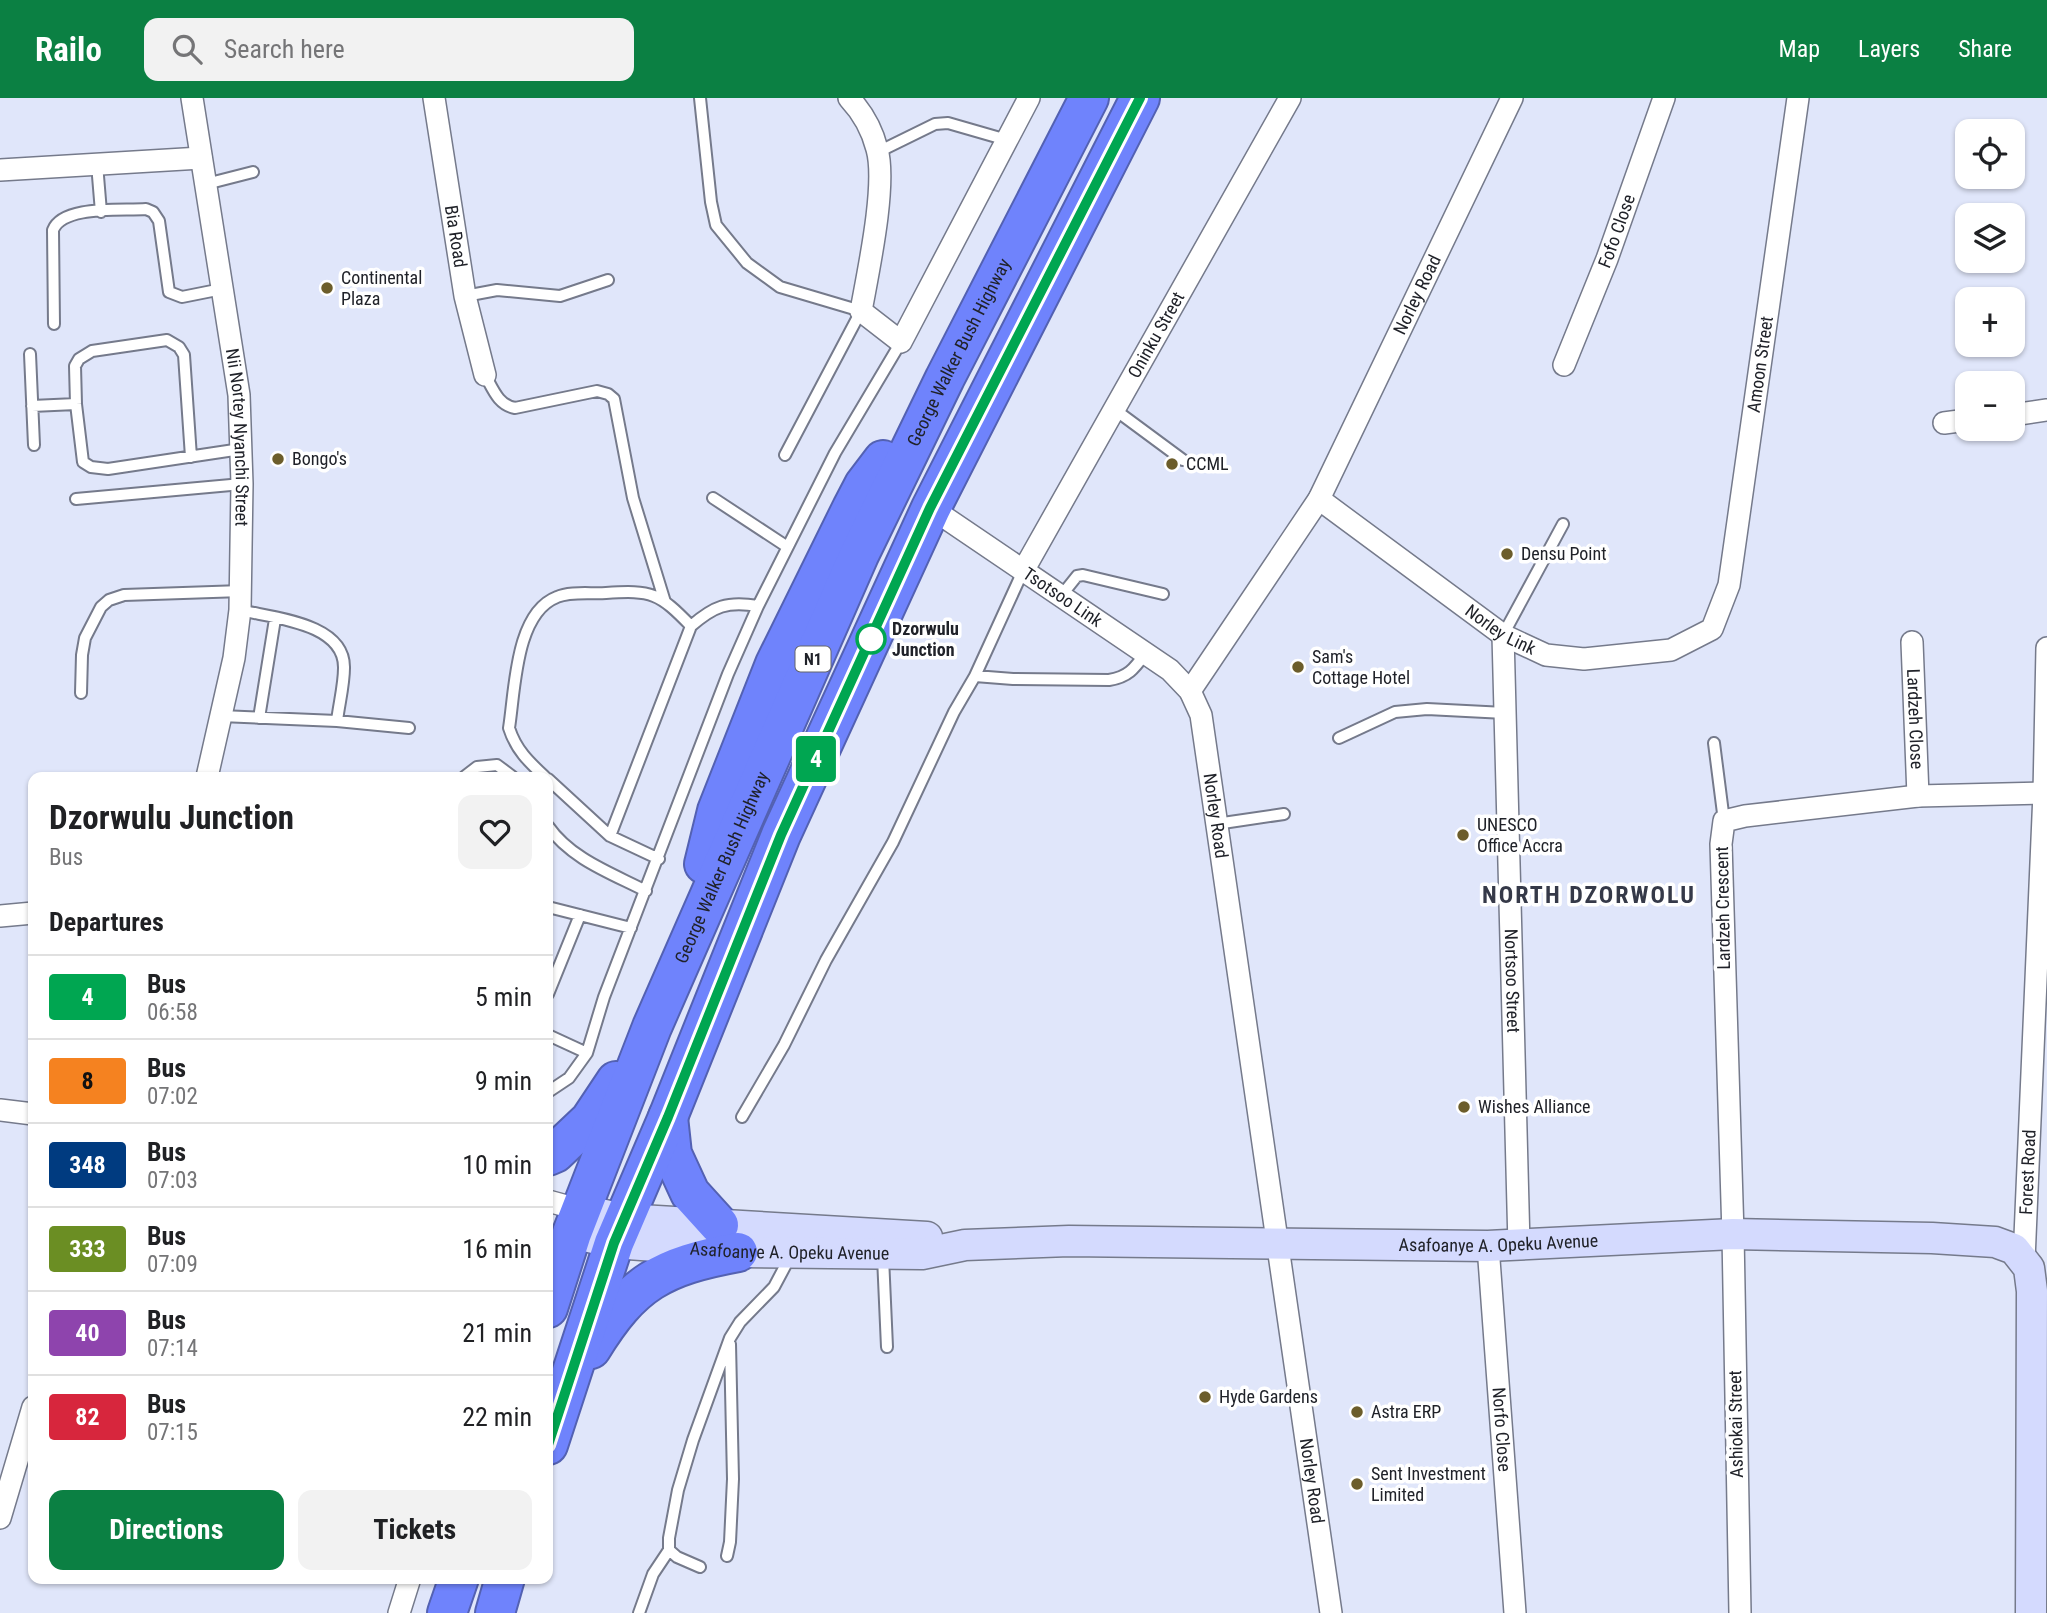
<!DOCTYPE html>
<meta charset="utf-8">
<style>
body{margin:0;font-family:"Roboto Condensed",sans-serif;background:#f2f2f2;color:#202124;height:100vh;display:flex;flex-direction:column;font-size:26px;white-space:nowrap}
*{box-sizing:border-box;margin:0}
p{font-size:23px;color:#757577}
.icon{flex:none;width:38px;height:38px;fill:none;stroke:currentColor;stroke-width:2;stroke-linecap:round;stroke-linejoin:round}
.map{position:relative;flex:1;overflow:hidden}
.panel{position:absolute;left:28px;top:674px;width:525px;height:812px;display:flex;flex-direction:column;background:#fff;border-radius:14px;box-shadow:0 2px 5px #0004}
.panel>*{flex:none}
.badge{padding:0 14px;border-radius:5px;font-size:24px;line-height:46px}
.fabs{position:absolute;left:1955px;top:21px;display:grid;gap:14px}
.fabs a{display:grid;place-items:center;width:70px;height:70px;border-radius:14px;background:#fff;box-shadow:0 2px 5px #0004;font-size:35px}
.map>.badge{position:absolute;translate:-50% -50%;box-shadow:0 0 0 4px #fff}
h2{padding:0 21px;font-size:26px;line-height:63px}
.round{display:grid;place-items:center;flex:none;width:74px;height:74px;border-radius:14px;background:#f2f2f2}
.summary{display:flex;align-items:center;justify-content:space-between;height:119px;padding:0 21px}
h1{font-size:33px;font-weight:700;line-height:52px}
.button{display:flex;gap:14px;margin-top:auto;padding:14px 21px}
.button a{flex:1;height:80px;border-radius:14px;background:#0b8043;color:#fff;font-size:28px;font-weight:700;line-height:80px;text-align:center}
.button a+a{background:#f2f2f2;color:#202124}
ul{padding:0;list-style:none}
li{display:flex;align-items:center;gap:21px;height:84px;padding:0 21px;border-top:2px solid #e0e0e0}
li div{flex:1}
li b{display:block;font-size:26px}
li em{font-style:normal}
li .badge{min-width:77px;font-weight:700;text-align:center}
header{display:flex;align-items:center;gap:42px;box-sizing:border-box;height:98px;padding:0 35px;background:#0b8043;color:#fff}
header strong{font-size:33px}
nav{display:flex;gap:38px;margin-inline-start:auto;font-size:24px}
.search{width:490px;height:63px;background:#f2f2f2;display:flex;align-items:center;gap:18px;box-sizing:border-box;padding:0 24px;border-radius:14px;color:#757577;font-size:26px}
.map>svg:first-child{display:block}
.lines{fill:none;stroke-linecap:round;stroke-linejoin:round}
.lane-casing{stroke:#757a8b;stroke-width:14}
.street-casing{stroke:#757a8b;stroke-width:24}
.secondary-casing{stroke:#757a8b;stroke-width:33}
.highway-casing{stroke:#5361b2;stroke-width:42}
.lane{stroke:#fff;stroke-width:10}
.street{stroke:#fff;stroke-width:21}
.secondary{stroke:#d4dafe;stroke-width:30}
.highway{stroke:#6f83fc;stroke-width:38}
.line-casing{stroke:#fff;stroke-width:16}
.line{stroke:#00a651;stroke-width:10}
.poi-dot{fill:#6c5d2b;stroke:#fff;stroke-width:2.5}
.stop-dot{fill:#fff;stroke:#00a651;stroke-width:3.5}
.labels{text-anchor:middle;stroke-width:7;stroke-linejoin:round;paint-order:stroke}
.shield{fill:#fff;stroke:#636469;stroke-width:2}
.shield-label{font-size:16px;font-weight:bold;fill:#202229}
.street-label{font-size:18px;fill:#202229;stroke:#fff}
.poi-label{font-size:18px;fill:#202229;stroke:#fff;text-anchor:start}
.stop-label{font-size:18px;font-weight:bold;fill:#202229;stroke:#fff;text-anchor:start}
.district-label{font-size:24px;font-weight:bold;letter-spacing:2px;fill:#353948;stroke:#fff}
</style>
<header>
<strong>Railo</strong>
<div class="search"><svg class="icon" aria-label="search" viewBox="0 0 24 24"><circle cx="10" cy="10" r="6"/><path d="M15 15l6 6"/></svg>Search here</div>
<nav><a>Map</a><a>Layers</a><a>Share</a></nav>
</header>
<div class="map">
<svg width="2047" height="1515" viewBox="0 0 2047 1515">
<rect width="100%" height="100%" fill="#e0e6fa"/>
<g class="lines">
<defs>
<path id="lane" d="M700,0L711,104L716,127L747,165L780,189L861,213L785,357
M878,54L935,26L948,25L1007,42
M97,66L101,114
M206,86L253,74
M465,198L497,192L560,198L608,182
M54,226L53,132C63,107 121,113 146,111L153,114L159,123L169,194L182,199L222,191
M30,256L34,347
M485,277C493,291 498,307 515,310L597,293L608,296L614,301L633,400L665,504
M32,308L76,306
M1114,311L1183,362
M191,359L184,257L179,249L167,242L92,253L79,261L75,268L76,306L83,364L91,369L108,371L241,351
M713,400L786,448
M76,401L242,386
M1061,498L1077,478L1083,477L1163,496
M240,512C273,520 345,525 344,570C344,587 339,606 337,623
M1503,537L1563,426
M975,578L1023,473
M81,595L82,557L85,540L101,509L109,502L124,497L242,493
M221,618L337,623L409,630
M259,620L275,521
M1339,640L1395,614L1427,611L1505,615
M1714,645L1724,723
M464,679L477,669L497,667L513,679
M545,679C529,664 516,652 509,630C515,593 515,515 557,499C570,493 591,496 606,495C652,492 659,495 691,528
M548,681L610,738L659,761
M1216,726L1284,716
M548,728C571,761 611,775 646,793
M610,738L691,528C714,508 727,503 758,508
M548,809L631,830
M548,896L580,817
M548,937L587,955
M548,994L569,980L587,955L604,899L728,576L758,508L835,355L901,244
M742,1019L784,947L826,862L893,744L954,614L975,578L1013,581L1109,582C1128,579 1134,571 1145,556
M883,1159L887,1249
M727,1458L730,1444L733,1381L730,1246
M700,1469L677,1459L669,1452V1440L678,1392L693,1342L730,1240L740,1224L774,1189L791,1157
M639,1515L653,1476L669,1452"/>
<g id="street">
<path id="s1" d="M192,0L239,297L242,386L240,512L234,560L207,679"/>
<path id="s2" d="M434,0L465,198L485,277"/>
<path d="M849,0C863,15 872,31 877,51C887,87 868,174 861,213L901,244L1029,0"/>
<path d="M0,72L201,60"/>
<path id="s3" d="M1564,267L1607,161L1664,0"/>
<path d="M2012,317L2047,312"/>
<path d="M1944,325L1967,322"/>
<path id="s4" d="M1319,401L1503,537L1546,557L1584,561L1671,552L1712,531L1729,487L1798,0"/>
<path id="s5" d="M931,410L1170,572L1190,593L1201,617L1331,1515"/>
<path id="s6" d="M1023,473L1290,0"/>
<path id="s7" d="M1503,537L1519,1147"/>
<path id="s8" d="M1912,544L1918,698"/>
<path id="s9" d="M1190,593L1319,401L1512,0"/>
<path d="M0,818L33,815"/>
<path d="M0,1012L33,1016"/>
<path d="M548,1103L581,1112"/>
<path id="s10" d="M1488,1148L1515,1515"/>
<path id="s11" d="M2024,1162L2044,695L2047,550"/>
<path d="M0,1420L33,1309"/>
<path d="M399,1515L410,1480"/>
<path d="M1740,1515L1733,1136L1721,746L1724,723L1745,718L1918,698L2044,695"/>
</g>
<g id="secondary">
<path d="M581,1112L623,1121L927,1139"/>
<path id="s12" d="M572,1135L614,1145L738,1154L922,1156L965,1147L1069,1143L1488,1148L1733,1136L1932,1140L1995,1144L2014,1151L2029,1170L2032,1193L2031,1515"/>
</g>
<g id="highway">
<path d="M704,766L717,713L775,566L852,410L864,387L883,362"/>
<path d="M668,1019L672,1056L690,1095L719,1127"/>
<path d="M548,1058L555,1055L590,1022L616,983"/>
<path id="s13" d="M548,1210L572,1135L652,929L859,457L945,280L1089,0"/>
<path d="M591,1251C632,1184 662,1168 738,1154"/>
<path d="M548,1347L614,1145L668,1019L781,737L931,410L1140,0"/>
<path d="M447,1515L459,1480"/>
<path d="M495,1515L505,1480"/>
</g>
</defs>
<use href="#lane" class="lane-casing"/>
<use href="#street" class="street-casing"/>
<use href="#secondary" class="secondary-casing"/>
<use href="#highway" class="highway-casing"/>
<use href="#lane" class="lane"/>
<use href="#street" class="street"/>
<use href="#secondary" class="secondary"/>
<use href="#highway" class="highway"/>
</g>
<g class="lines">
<defs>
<path id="line" d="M548,1347L614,1145L668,1019L781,737L930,410L1140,0"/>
</defs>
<use href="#line" class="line-casing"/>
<use href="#line" class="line"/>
</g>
<g class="poi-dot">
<circle cx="327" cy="190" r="7"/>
<circle cx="278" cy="361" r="7"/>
<circle cx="1172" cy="366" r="7"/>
<circle cx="1507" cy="456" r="7"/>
<circle cx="1298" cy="569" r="7"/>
<circle cx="1463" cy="737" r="7"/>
<circle cx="1464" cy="1009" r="7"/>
<circle cx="1205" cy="1299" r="7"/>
<circle cx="1357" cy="1314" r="7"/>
<circle cx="1357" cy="1386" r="7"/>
</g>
<circle class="stop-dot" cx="871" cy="541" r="14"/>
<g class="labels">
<rect class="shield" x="795.5" y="548.5" width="35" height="25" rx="5"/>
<g class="shield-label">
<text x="813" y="567">N1</text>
</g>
<g class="street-label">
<text dy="6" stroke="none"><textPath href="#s3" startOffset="144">Fofo Close</textPath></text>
<text dy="6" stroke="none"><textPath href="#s2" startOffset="140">Bia Road</textPath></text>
<text dy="6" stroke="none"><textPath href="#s9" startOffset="458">Norley Road</textPath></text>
<text dy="6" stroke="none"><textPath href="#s6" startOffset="271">Oninku Street</textPath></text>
<text dy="6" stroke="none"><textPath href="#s13" startOffset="1041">George Walker Bush Highway</textPath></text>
<text dy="6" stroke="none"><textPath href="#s4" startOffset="718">Amoon Street</textPath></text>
<text dy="6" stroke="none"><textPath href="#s1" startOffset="343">Nii Nortey Nyanchi Street</textPath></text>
<text dy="6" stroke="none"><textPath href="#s5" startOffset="159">Tsotsoo Link</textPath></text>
<text dy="6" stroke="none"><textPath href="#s4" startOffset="224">Norley Link</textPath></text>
<text dy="6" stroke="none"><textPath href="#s8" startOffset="77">Lardzeh Close</textPath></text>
<text dy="6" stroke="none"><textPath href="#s5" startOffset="446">Norley Road</textPath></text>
<text dy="6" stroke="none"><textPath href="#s13" startOffset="474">George Walker Bush Highway</textPath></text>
<text transform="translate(1723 810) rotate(-91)" y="6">Lardzeh Crescent</text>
<text dy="6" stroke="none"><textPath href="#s7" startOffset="346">Nortsoo Street</textPath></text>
<text dy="6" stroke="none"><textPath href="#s11" startOffset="88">Forest Road</textPath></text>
<text dy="6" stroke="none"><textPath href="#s12" startOffset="929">Asafoanye A. Opeku Avenue</textPath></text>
<text dy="6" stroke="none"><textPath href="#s12" startOffset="219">Asafoanye A. Opeku Avenue</textPath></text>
<text transform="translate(1736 1326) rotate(-91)" y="6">Ashiokai Street</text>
<text dy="6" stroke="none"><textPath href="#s10" startOffset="184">Norfo Close</textPath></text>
<text dy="6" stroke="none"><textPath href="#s5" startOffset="1118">Norley Road</textPath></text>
</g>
<g class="poi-label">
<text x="341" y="186">Continental<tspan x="341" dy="21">Plaza</tspan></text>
<text x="292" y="367">Bongo's</text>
<text x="1186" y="372">CCML</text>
<text x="1521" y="462">Densu Point</text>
<text x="1312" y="565">Sam's<tspan x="1312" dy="21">Cottage Hotel</tspan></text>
<text x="1477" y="733">UNESCO<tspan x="1477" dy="21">Office Accra</tspan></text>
<text x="1478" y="1015">Wishes Alliance</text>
<text x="1219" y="1305">Hyde Gardens</text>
<text x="1371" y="1320">Astra ERP</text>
<text x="1371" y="1382">Sent Investment<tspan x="1371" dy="21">Limited</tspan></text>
</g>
<g class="stop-label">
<text x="892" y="537">Dzorwulu<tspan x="892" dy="21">Junction</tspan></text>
</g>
<g class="district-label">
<text x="1589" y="805">NORTH DZORWOLU</text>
</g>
</g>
</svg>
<div class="fabs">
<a><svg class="icon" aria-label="locate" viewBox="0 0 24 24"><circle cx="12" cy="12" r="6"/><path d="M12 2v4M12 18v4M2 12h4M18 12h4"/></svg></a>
<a><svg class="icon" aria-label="layers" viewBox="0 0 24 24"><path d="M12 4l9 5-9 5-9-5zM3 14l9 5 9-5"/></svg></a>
<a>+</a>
<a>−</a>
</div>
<b class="badge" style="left:816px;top:661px;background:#00a651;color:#fff">4</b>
<section class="panel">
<div class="summary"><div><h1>Dzorwulu Junction</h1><p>Bus</p></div><a class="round"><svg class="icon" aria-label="heart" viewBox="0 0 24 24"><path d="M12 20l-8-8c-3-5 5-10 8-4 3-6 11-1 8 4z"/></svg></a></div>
<h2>Departures</h2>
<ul>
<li><span class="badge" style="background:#00a651;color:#fff">4</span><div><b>Bus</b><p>06:58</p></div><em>5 min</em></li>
<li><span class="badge" style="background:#f58220;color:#111">8</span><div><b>Bus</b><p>07:02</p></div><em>9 min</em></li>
<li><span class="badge" style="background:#003b80;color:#fff">348</span><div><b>Bus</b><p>07:03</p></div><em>10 min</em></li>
<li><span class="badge" style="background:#6b8e23;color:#fff">333</span><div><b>Bus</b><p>07:09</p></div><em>16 min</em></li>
<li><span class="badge" style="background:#8e44ad;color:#fff">40</span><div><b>Bus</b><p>07:14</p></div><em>21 min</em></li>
<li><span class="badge" style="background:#d7263d;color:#fff">82</span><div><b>Bus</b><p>07:15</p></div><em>22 min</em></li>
</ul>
<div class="button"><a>Directions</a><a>Tickets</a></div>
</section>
</div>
